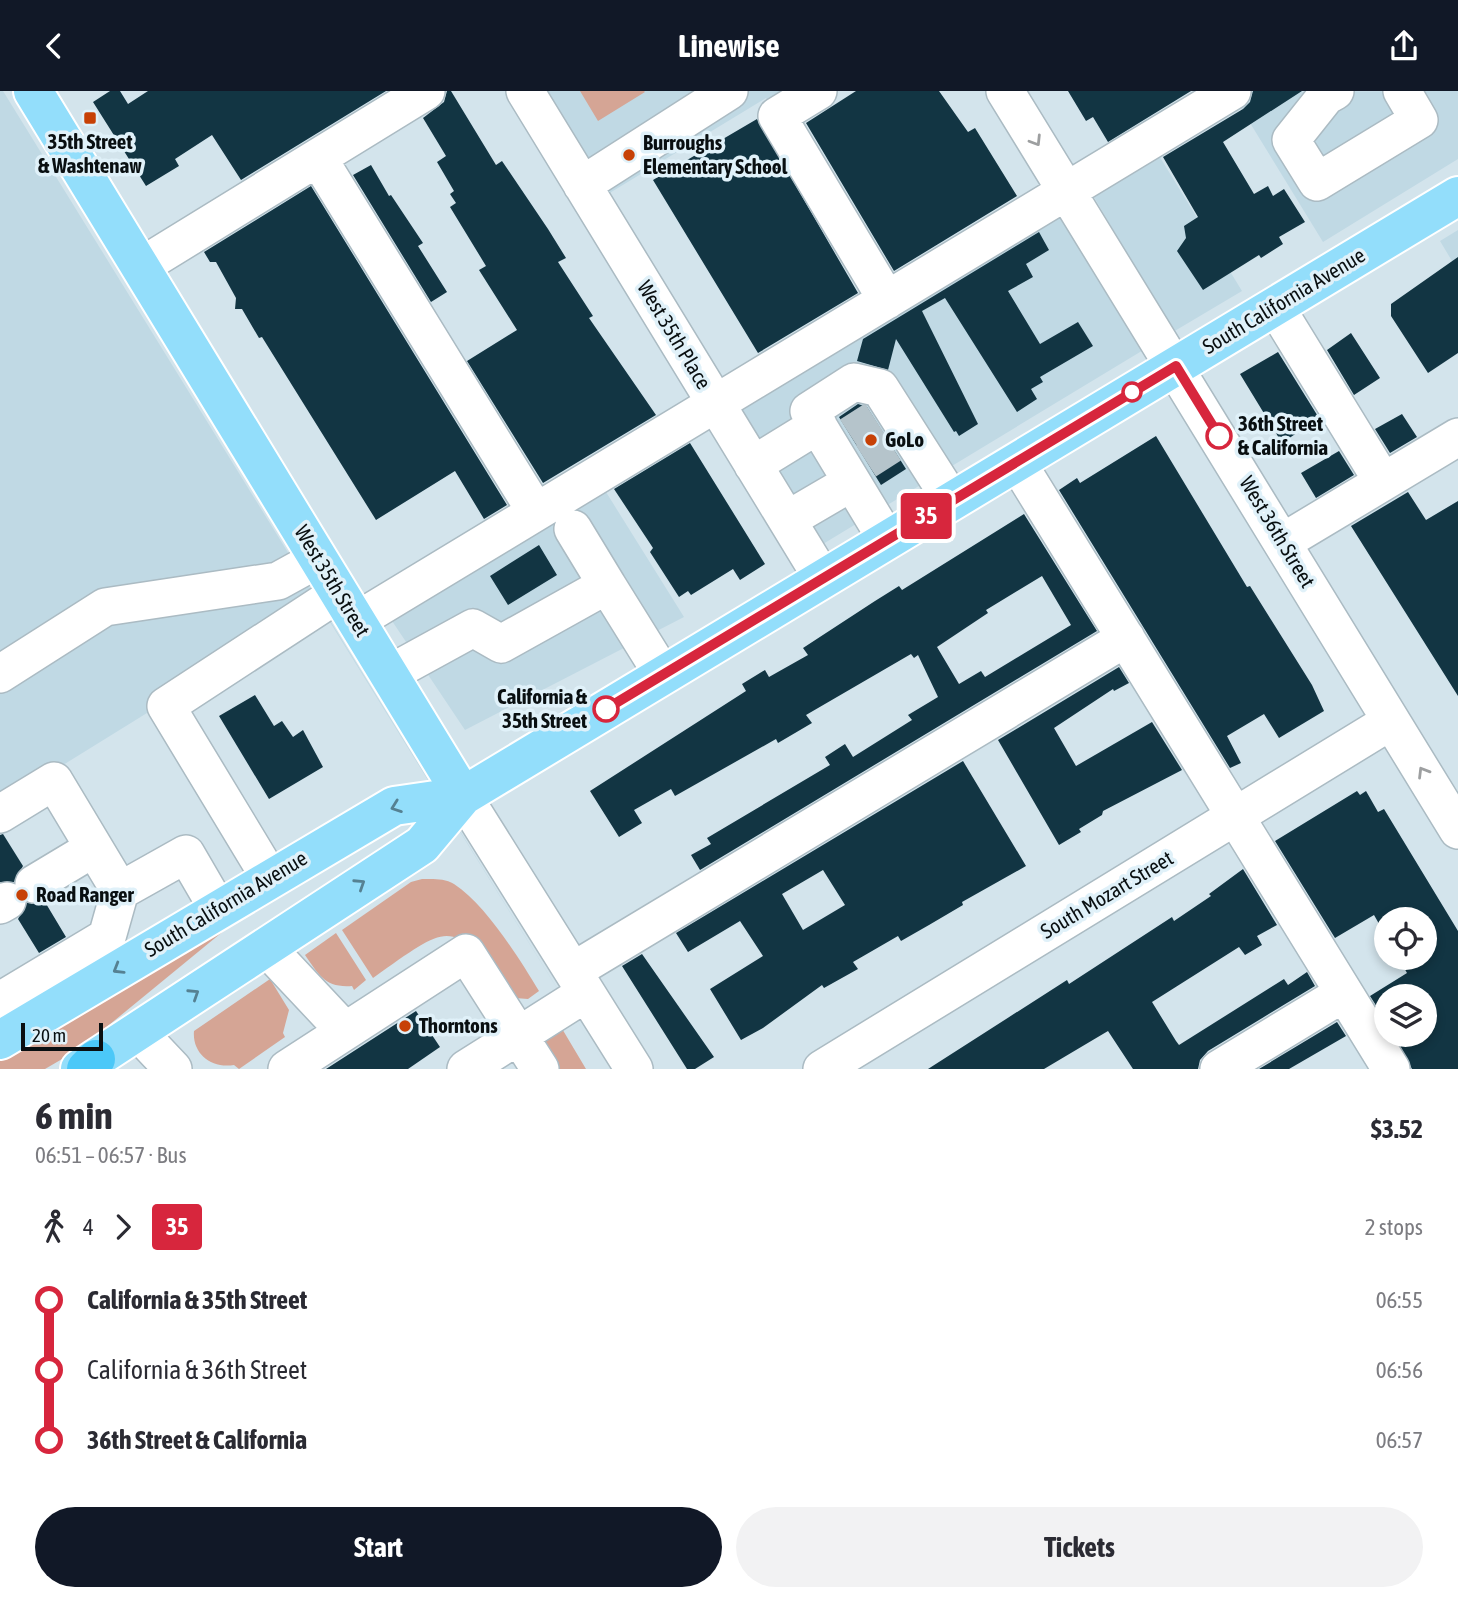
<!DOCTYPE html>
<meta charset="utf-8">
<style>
body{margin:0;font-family:"Asap Condensed",sans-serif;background:#f2f2f3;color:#2b2b33;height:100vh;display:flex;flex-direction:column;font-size:26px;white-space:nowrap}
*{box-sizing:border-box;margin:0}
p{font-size:23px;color:#7c7c81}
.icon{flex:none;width:38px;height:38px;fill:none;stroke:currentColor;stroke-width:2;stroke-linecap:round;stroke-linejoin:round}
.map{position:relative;height:978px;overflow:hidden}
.drawer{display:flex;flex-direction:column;background:#fff;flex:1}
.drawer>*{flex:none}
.badge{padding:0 14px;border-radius:5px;font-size:24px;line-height:46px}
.buttons{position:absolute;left:1374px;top:816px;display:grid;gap:14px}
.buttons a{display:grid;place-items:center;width:63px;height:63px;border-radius:50%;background:#fff;box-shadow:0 4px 10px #0003;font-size:35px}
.scale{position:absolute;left:21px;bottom:18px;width:82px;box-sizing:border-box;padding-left:7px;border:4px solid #090f11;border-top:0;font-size:19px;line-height:24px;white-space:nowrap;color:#090f11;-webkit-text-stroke:5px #e0f1f9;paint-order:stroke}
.map>.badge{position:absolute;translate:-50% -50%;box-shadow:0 0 0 4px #fff}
.legs{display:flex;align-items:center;gap:10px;height:77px;padding:0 35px;font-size:23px}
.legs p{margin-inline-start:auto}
.summary{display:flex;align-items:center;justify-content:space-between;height:119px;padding:0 35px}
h1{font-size:38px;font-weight:700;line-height:52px}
.action{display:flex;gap:14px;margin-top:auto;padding:14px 35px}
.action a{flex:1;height:80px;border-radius:42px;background:#111827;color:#fff;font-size:28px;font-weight:700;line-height:80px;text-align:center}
.action a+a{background:#f2f2f3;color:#2b2b33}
ul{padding:0 35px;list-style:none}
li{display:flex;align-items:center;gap:24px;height:70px;font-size:26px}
li i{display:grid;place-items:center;width:10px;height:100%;margin:0 9px;background:currentColor}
li i::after{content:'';width:18px;height:18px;margin:-9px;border:5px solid;border-radius:50%;background:#fff}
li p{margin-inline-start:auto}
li:first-child i{background:linear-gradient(#0000 50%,currentColor 0)}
li:last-child i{background:linear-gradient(currentColor 50%,#0000 0)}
header{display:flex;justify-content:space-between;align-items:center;height:91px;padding:0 35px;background:#111827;color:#fff;font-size:32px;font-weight:700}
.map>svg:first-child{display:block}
.built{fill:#c0d9e4}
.green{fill:#d5a595}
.building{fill:#123543;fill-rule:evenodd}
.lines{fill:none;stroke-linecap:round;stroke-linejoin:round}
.minor-tunnel{stroke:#b5c4cb;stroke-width:37;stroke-dasharray:37 18;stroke-linecap:butt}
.minor-casing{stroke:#abbbc3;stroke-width:40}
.major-casing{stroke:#fff;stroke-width:42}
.highway-casing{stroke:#fff;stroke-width:42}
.minor{stroke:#fff;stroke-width:37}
.major{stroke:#93defb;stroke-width:38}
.highway{stroke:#4bc8f8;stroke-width:38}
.oneway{stroke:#9d9fa0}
.oneway2{stroke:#558192}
.line-1-casing{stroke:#fff;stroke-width:16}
.line-1{stroke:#d7263d;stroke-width:10}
.poi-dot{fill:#c74106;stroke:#e0f1f9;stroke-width:2.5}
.stop-1-dot{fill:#fff;stroke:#d7263d;stroke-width:3.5}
.labels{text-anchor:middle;stroke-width:7;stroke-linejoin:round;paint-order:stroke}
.poi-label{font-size:21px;font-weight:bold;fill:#090f11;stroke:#e0f1f9;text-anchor:start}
.street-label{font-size:21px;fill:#090f11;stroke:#e0f1f9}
.stop-label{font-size:21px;font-weight:bold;fill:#090f11;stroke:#e0f1f9;text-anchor:start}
</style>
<header><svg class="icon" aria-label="back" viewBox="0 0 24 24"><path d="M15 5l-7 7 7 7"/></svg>Linewise<svg class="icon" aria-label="share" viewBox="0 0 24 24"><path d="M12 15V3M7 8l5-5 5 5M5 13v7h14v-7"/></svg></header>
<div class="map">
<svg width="1458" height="978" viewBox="0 0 1458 978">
<rect width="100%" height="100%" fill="#d3e4ec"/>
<path class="built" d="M0,0H3L607,978L320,515L0,713Z
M546,0H818L777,25L766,7L608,103Z
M1458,0V68L1323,151L1231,1Z
M1150,50L1242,200L1173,241L1084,89Z
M1055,107L1145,258L823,453L731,303Z
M1458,139V180L1440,150Z
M596,385L684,526L465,639L382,515Z"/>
<path class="green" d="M580,0H644L645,1L598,30Z
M422,788C433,788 444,787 454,793C486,814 519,867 539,900L528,908L515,907C449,829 457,827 373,887L342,839L411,791Z
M237,829L81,957L45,978H0V968Z
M336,842L366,889L354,899L352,895C325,897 319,884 305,864Z
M270,888L289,919L283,942L285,946L239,978L234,974C211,978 192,962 194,940Z
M561,936L586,978H544L541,950Z"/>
<path class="building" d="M110,0H120L128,13L148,0H386L241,89L212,44L175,68L179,75L146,95L93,11Z
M447,0H451L496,74L502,70L548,138L566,167L558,171L593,225L589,227L656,324L543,392L467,270L517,239L479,179L486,175L450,116L456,112L450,103L454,100L437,71L446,65L423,27L444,11Z
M856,0H939L968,41L975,37L1017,105L894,180L806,32Z
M1068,0H1191L1108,51L1093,26L1086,30Z
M1253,0H1302L1223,51L1254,103L1268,95L1273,105L1284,98L1305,131L1279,146L1283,153L1261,167L1259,164L1203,199L1177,160L1186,147L1184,135L1198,126L1163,66L1243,18L1250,11Z
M757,28L858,202L758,262L653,89Z
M371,74L389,105L391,104L423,152L418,155L447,201L431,211L353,84Z
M311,95L507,414L484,428L455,380L376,429L262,246L259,247L242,218H235L236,207L216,171H210L204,161Z
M1039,141L1049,159L1026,173L1033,186L1008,200L1040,253L1078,231L1093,255L1040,286L1043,291L1031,298L1037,308L1017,321L945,207L922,220L978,333L959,345L956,340L954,341L896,248L888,279L857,270L863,248Z
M1458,166V262L1428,282L1391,225V213Z
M1351,242L1380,287L1354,304L1327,259Z
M1278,261L1319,327L1282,352L1240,283Z
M858,313L867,316L906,378L881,394L839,326Z
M1402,323L1417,346L1390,362L1375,338Z
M1156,345L1247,496L1250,495L1312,594L1324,620L1279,647L1264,623L1227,645L1241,672L1230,677L1059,399L1077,387L1080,392Z
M690,352L765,473L740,489L733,478L691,504L688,500L679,506L650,461L653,457L614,398Z
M1339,360L1354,384L1316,407L1301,382Z
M1408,401L1426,429L1458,410V605L1351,435Z
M1024,423L1097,540L700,779L691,764L711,753L707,747L830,674L825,666L845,653L853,666L912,629L908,624L938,606L918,564L914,567L911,563L806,624L812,632L778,652L776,648L675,705L671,698L634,719L642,732L619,746L590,700L746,600L742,593L765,579L769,586L808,564L803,557L875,510L899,495L902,499ZM1042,485L1071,534L985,586L981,580L959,593L937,556L988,522L986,519Z
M539,454L557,484L508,514L490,485Z
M1119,576L1129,592L1114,600L1113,598L1054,637L1076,675L1152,631L1182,679L1103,720L1102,724L1079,738L1081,741L1059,754L998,649Z
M255,604L274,635L282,630L293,646L303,639L323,676L269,708L219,625Z
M963,670L1026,775L962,811L963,814L929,834L901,850L898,845L853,871L858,878L824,897L822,894L763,937L741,949L710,898L763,865L740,830L688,861L676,842ZM823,779L845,814L803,839L782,803Z
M1357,700L1360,704L1366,700L1378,721L1384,718L1458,840V978H1412L1394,943H1424V905H1386V930L1370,905L1407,882L1398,866H1424V828H1386V845L1374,824L1335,847L1275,750Z
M3,743L23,775L14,791H0V744Z
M1243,778L1277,834L1257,845L1262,854L1245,864L1239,856L1152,911L1176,950L1179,954L1284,888L1288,894L1307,881L1315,895L1208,960L1200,969L1198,978H1133L1108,940L1044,978H928L1067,889L1069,893L1172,826L1174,830L1211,805L1209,803Z
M45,811L66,846L39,862L18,828L27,812Z
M642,863L714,966L695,978H687L622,875Z
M416,920L440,956L408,978H326Z
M1337,931L1346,945L1289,978H1259Z"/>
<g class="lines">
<path class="minor-tunnel" d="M850,344L875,328
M866,370L891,354"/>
<defs>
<path id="minor" d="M525,0L823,488
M818,0L777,25L887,209
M1005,0L1458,739
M1335,0L1326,5L1291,49L1317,91L1419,29L1402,0
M318,67L536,421
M582,94L729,0
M140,176L426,0
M1275,215L1383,391
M1017,371L1391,978
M753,374L818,334
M787,429L852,391
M573,438L607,494
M887,449L809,320L854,291L880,297L952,410
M1283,451L1458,346
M356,530L1232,0
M0,583L105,516L278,490L318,468
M389,583L473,537L501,553L607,494L663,584
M463,705L634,978
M0,723L54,690L120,800L186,763L218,818
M270,787L166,615L339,502
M34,793L94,757
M0,814L7,810
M266,856L345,940
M573,880L1126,547
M0,910L107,846L120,800
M138,941L173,978
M287,978L466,862L540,978
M466,978L586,902
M822,978L1391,630
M1219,978L1344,902"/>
<path id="major" d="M33,0L463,705
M0,949L394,715L463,705
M80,978L422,754L463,705L1458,105"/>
<path id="highway" d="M86,978L96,968"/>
</defs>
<use href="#minor" class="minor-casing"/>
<use href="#major" class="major-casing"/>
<use href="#highway" class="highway-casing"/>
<use href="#minor" class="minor"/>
<use href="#major" class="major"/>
<use href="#highway" class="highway"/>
</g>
<defs><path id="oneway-chevron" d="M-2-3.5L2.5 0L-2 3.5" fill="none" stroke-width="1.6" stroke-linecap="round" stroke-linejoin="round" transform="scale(1.75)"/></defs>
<g class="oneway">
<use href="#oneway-chevron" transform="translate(1036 50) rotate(58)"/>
<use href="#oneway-chevron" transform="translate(1423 681) rotate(-121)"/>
</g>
<g class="oneway2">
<use href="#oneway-chevron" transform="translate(396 716) rotate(160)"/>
<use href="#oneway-chevron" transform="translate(360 793) rotate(-33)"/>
<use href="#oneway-chevron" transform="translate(118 878) rotate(149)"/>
<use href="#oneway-chevron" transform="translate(194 903) rotate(-33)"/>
</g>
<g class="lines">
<defs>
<path id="line-1" d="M606,618L1176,275L1219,345"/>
</defs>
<use href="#line-1" class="line-1-casing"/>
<use href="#line-1" class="line-1"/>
</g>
<g class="poi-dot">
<rect x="83" y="20" width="14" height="14" rx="3.5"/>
<circle cx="629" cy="64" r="7"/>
<circle cx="871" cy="349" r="7"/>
<circle cx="22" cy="804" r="7"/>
<circle cx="405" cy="935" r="7"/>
</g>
<g class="stop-1-dot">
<circle cx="1132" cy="301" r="9"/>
<circle cx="1219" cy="345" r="12"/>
<circle cx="606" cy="618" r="12"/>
</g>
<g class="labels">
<g class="poi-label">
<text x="90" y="58" text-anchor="middle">35th Street<tspan x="90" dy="24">&amp; Washtenaw</tspan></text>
<text x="643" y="59">Burroughs<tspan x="643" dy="24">Elementary School</tspan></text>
<text x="885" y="356">GoLo</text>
<text x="36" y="811">Road Ranger</text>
<text x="419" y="942">Thorntons</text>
</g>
<g class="street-label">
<text transform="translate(1284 210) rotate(-31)" y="7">South California Avenue</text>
<text transform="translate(674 244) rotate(59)" y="7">West 35th Place</text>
<text transform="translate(1277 441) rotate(59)" y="7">West 36th Street</text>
<text transform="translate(332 490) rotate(59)" y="7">West 35th Street</text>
<text transform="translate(1107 804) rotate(-31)" y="7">South Mozart Street</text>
<text transform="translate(226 813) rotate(-31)" y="7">South California Avenue</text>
</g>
<g class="stop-label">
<text x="1238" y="340">36th Street<tspan x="1238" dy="24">&amp; California</tspan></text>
<text x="587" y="613" text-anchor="end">California &amp;<tspan x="587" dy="24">35th Street</tspan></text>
</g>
</g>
</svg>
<div class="buttons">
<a><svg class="icon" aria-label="locate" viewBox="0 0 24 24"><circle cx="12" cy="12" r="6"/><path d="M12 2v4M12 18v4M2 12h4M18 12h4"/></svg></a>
<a><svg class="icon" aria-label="layers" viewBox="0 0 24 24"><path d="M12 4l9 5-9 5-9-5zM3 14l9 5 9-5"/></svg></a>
</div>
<div class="scale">20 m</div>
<b class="badge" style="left:926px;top:425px;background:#d7263d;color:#fff">35</b>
</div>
<section class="drawer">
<div class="summary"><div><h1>6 min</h1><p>06:51 – 06:57 · Bus</p></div><b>$3.52</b></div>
<div class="legs"><svg class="icon" aria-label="walk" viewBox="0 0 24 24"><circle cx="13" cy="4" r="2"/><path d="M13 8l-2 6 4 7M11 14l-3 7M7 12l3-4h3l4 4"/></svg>4<svg class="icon" aria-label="forward" viewBox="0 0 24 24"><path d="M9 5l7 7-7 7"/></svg><b class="badge" style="background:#d7263d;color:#fff">35</b><p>2 stops</p></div>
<ul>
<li><i style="color:#d7263d"></i><b>California &amp; 35th Street</b><p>06:55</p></li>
<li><i style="color:#d7263d"></i><span>California &amp; 36th Street</span><p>06:56</p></li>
<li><i style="color:#d7263d"></i><b>36th Street &amp; California</b><p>06:57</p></li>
</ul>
<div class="action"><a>Start</a><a>Tickets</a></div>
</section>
